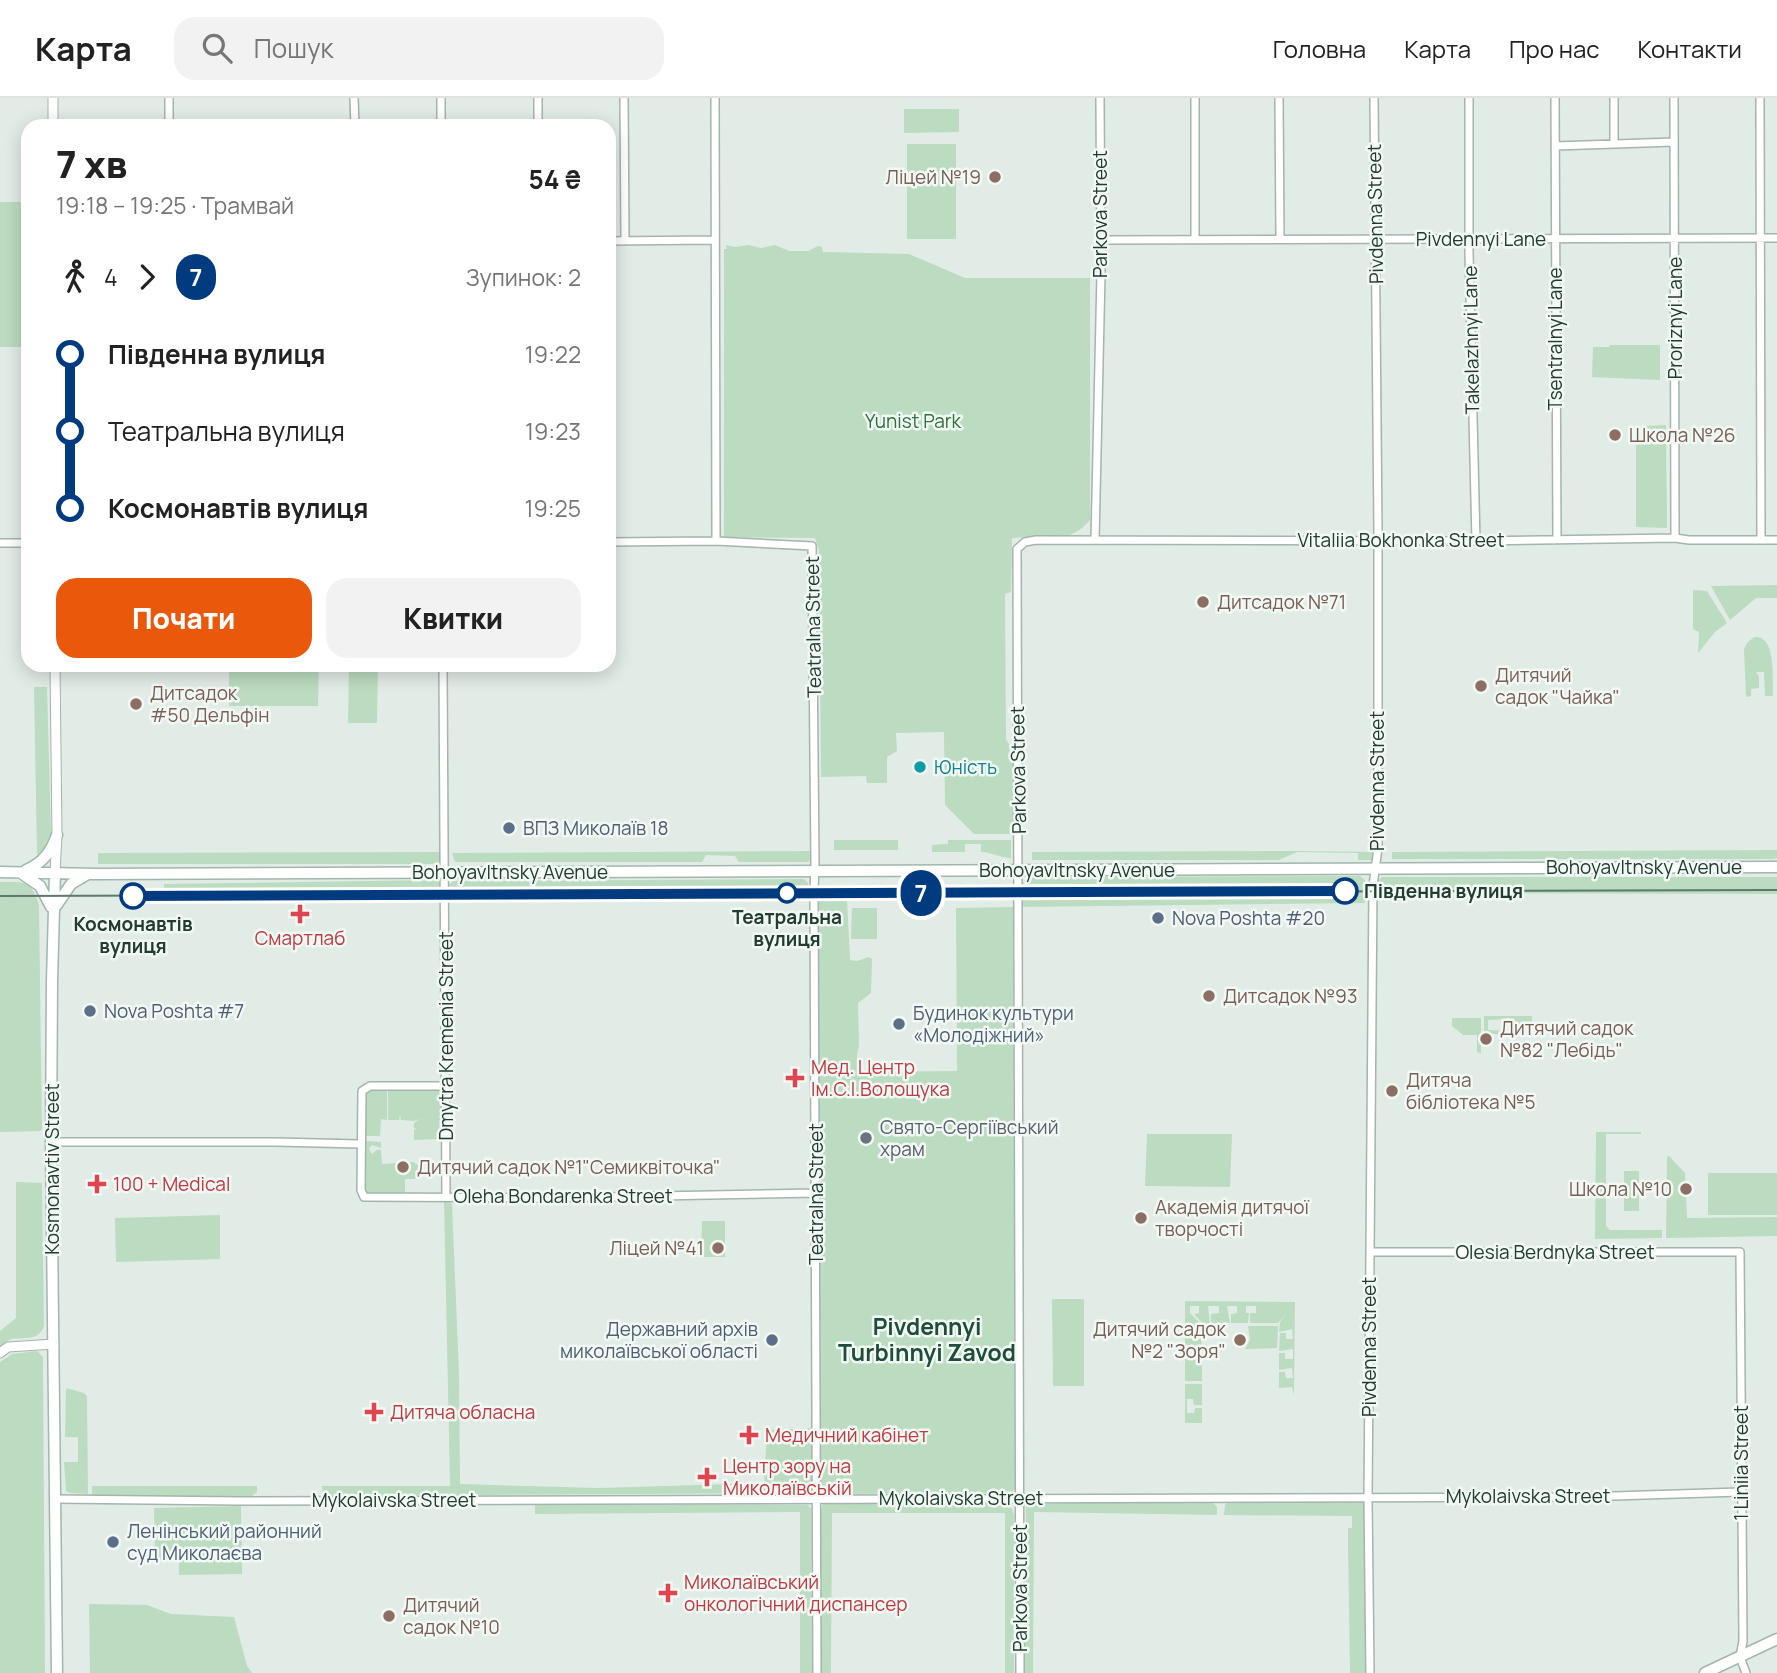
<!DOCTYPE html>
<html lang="uk">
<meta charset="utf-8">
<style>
body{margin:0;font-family:Manrope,sans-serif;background:#f2f2f2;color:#222;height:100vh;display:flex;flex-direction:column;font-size:26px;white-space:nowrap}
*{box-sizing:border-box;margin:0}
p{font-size:23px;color:#767676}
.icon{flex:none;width:38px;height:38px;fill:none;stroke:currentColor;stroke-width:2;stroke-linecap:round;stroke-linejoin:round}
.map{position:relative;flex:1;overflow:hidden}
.panel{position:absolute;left:21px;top:21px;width:595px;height:553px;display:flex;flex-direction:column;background:#fff;border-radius:21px;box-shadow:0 4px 18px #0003}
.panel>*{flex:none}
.badge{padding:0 14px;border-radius:23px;font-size:24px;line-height:46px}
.map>.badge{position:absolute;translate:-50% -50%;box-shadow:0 0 0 4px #fff}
.legs{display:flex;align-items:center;gap:10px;height:77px;padding:0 35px;font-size:23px}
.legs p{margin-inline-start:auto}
.overview{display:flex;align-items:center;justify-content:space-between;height:119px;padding:0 35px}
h1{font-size:38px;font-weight:800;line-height:52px}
.primary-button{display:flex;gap:14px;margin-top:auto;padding:14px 35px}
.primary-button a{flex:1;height:80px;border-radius:21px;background:#ea580c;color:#fff;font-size:28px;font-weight:800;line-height:80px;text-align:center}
.primary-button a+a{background:#f2f2f2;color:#222}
ul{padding:0 35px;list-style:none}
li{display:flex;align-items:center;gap:24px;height:77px;font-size:26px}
li i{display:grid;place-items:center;width:10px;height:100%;margin:0 9px;background:currentColor}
li i::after{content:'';width:18px;height:18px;margin:-9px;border:5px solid;border-radius:50%;background:#fff}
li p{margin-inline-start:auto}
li:first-child i{background:linear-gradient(#0000 50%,currentColor 0)}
li:last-child i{background:linear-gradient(currentColor 50%,#0000 0)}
header{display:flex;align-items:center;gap:42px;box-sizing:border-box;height:98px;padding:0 35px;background:#fff;border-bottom:2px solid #e0e0e0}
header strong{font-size:33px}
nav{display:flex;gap:38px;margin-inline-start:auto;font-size:24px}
.search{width:490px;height:63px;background:#f2f2f2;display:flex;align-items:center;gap:18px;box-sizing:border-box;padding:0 24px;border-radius:21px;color:#767676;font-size:26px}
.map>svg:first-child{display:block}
.green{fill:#bbdcc0}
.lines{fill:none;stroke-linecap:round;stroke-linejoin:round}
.minor-casing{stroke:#a5b4ac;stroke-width:10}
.tertiary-casing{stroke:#a5b4ac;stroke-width:11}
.secondary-casing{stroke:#a0b7ac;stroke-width:13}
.minor{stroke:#fff;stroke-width:7}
.tertiary{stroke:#fff;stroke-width:9}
.secondary{stroke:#fff;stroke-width:10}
.tram{stroke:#5d786d;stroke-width:2}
.line-1-casing{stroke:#fff;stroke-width:16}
.line-1{stroke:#003b80;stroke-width:10}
.education-dot{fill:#8d6e63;stroke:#f2f8f4;stroke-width:2.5}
.culture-dot{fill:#0f9aa8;stroke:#f2f8f4;stroke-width:2.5}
.service-dot{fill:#5c6f8a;stroke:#f2f8f4;stroke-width:2.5}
.stop-1-dot{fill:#fff;stroke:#003b80;stroke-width:3.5}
.health-dot{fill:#e0444e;stroke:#f2f8f4;stroke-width:2.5}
.worship-dot{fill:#6b7280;stroke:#f2f8f4;stroke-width:2.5}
.labels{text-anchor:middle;stroke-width:5;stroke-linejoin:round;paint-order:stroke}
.education-label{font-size:19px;fill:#785e54;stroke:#f2f8f4;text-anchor:start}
.street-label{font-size:19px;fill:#223c32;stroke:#f2f8f4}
.park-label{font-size:19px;fill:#2e723f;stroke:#f2f8f4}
.culture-label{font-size:19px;fill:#0d838f;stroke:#f2f8f4;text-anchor:start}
.service-label{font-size:19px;fill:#4e5e75;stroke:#f2f8f4;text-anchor:start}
.stop-label{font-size:19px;font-weight:bold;fill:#223c32;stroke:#f2f8f4}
.health-label{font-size:19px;fill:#be3a42;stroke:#f2f8f4;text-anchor:start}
.worship-label{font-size:19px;fill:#5b616d;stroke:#f2f8f4;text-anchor:start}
.quarter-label{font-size:23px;font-weight:bold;fill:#1f4d3c;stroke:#f2f8f4}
</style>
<header>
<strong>Карта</strong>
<div class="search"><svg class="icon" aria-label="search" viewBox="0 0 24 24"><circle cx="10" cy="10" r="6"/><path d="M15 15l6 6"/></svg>Пошук</div>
<nav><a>Головна</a><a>Карта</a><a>Про нас</a><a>Контакти</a></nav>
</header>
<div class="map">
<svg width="1777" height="1575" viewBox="0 0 1777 1575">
<rect width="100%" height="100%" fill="#e2ece6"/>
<path class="green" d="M904,11H959V34L904,35Z
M907,46H956V141H907Z
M0,104H28V249H0Z
M726,147L735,149L748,147L761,150L775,147L789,153H808L818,148L822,149L823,154L909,156L965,180H1090V422C1067,449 1043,437 1012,440L1011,494L1005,496L1006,642L1013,651V736H974L945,707L944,634L896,635L897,653L887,659V685H867L866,678L821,679L819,453L815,440L724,439V151H727Z
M1610,247H1660V282L1592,279L1593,249H1609Z
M1666,327L1667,430L1636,429V337H1639L1641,328Z
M1777,487V500H1756L1730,522L1711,488Z
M1693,492L1707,493L1727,525L1715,534L1698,555L1699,534L1693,531Z
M1754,539C1777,537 1772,580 1773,598H1765L1764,574H1756L1759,579V590L1751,591V598L1746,599L1744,551L1747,545Z
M229,567H319L318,608H229Z
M349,568H378L377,625H348Z
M34,589H47L51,736L45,750L37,757Z
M834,742H898V752H834Z
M948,742H1011V760C999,760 992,754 981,754V746H965V754H932V747L948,746Z
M1777,752V760L1773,761H1392V754H1397Z
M813,753V760L808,764H739L735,758L706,757L702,764H455L452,755Z
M1297,753L1375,754L1373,762H1358V755L1297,754L1279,762H1032V754Z
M440,754L439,764L436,766H98V755Z
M1360,778L1365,782V805L1022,809L1023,785L1027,779Z
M1382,779H1777V796L1376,795L1377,784Z
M804,781L808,785L809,802L448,804L449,787L452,783Z
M436,782L441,785L442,792H164V786Z
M0,784C25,784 31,781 39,807L42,1031L40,1033L0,1034Z
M825,800L847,801L850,862L857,863L869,859L872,861L871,895L858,905L859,948L857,956V974L957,973L956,810L1013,809L1015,1390L1012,1395L824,1396L821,1393L818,802Z
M852,810H877V841H851Z
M1484,918H1532V931L1520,930L1519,935L1513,933L1509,919L1508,921L1488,922V932L1510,933L1504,937L1484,935Z
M1452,920H1481V955L1477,954V937H1463L1452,928Z
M440,992V1041L414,1042V1032L417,1031L414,1030V1025L420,1021L414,1023L401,1022L400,1017L399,1022H388V993Z
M368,993H387V1022L381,1021L380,1038H366V995Z
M1596,1034H1641V1036H1606V1128L1610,1132H1662V1140L1595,1141Z
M1147,1036H1232L1230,1089L1145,1088Z
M366,1043L381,1044V1050L372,1047L369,1051L372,1056L377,1052H381L382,1066L413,1064L420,1068L421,1081H405V1095H366Z
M1669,1058L1685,1075L1687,1120L1777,1119V1138L1666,1140L1667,1059Z
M1624,1073H1639V1113H1624Z
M1708,1075H1777V1117H1708Z
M16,1084L42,1085L44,1228C37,1246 23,1237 9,1242C9,1242 1,1249 0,1249V1233L16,1220Z
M444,1102L452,1106L459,1276L460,1386L599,1390L764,1385L767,1332L812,1330V1387L810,1393L804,1395L323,1398L322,1388H450Z
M220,1117V1161L116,1164L115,1120Z
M702,1123H725V1159H701Z
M1052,1201H1084V1288H1053Z
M1185,1203L1295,1204L1294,1297L1292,1289L1279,1290V1274H1285L1286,1280H1293L1292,1270L1279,1272V1255H1285V1261H1293V1251L1279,1253L1280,1235H1286V1241H1293L1292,1231L1279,1234L1280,1224L1287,1215L1278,1225H1250V1215H1256V1208H1246V1215H1249L1248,1225H1231V1216L1237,1215V1208H1227L1230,1225L1211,1226V1216L1219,1215V1208H1208L1210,1225L1203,1226L1194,1216L1199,1215V1208H1190V1215L1201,1226L1202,1235L1194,1234L1193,1226H1186V1237H1201L1202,1254H1194L1193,1248H1187V1258L1202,1256V1283H1185Z
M1248,1228H1278L1277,1250L1245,1251L1250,1242Z
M37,1253L43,1259L45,1575H0V1264L12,1256Z
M1185,1286H1202V1307H1194L1193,1301H1187V1315H1194L1195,1310H1202V1325H1185Z
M66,1290L84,1295L87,1298L88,1396L70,1395L66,1393L64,1364H78V1339H65Z
M92,1388H257V1394L252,1398H94L92,1396Z
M1230,1402L1363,1403L1367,1407L1366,1575H1350L1348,1448V1430H1352V1418L1224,1417L1225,1407Z
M1211,1403L1217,1409V1417L1034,1414L1033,1575H1024L1026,1406Z
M1003,1405L1011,1408L1014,1417V1575H1005V1415H832L831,1575H821L820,1415L823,1406Z
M535,1406L808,1407L811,1411L812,1575H800V1414L535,1416Z
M241,1408L242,1476L179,1477V1461L155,1462L154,1410Z
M89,1506L147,1507L171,1516L234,1519L247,1568L252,1575H90Z"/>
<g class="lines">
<defs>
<path id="minor" d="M169,0V28
M354,0L355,28
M441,0V28
M538,0V28
M624,0L625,143
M715,0L716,443
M1279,0L1280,141
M1469,0V154L1476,443
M1555,0L1557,441
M1674,0L1675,440
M1760,0L1761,442
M1614,45V0
M1555,48L1674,44
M1195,141V0
M1100,142L1777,140
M609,143L715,142
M1095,442L1101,176L1100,0
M609,444L716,443L812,448L815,764L814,795L817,1575
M0,445H28
M443,567L446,1099
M447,988H370L362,993L361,1092L364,1099L551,1100L816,1095
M51,1044H276L360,1046
M1370,1154H1740L1743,1543L1740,1559L1746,1575
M56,1401L239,1403L1582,1399L1740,1394
M1020,1575L1017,451L1025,444L1036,442L1476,443L1675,440L1689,442H1777
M1370,1575L1368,1400L1373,788L1378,750V434L1374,0"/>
<path id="tertiary" d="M53,0V28
M55,567L57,737L55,775
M0,1255L8,1249L54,1246"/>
<path id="secondary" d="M26,772C43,765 51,754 57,737
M0,774L98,776L1777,769
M21,775L40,788L51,809
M55,775L52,883L51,1044L57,1575
M56,808L71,786L88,776
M1705,1575L1777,1541"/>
</defs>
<use href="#minor" class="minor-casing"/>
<use href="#tertiary" class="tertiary-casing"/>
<use href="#secondary" class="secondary-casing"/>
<use href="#minor" class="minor"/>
<use href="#tertiary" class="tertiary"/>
<use href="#secondary" class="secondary"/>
<path class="tram" d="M0,798L1777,792"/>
</g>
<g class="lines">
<defs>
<path id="line-1" d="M133,798L1345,793"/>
</defs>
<use href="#line-1" class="line-1-casing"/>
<use href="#line-1" class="line-1"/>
</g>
<g class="education-dot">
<circle cx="995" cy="79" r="7"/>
<circle cx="1615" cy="337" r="7"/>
<circle cx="1203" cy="504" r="7"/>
<circle cx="1481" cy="588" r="7"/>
<circle cx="136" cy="606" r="7"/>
<circle cx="1209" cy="898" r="7"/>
<circle cx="1486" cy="941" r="7"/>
<circle cx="1392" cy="993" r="7"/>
<circle cx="403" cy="1069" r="7"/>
<circle cx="1686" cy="1091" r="7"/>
<circle cx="1141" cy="1120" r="7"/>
<circle cx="718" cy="1150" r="7"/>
<circle cx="1240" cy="1242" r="7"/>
<circle cx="389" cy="1518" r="7"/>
</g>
<circle class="culture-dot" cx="920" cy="669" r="7"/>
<g class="service-dot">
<circle cx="509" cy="730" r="7"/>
<circle cx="1158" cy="820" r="7"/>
<circle cx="90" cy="913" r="7"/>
<circle cx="899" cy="926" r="7"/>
<circle cx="772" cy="1242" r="7"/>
<circle cx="113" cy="1444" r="7"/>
</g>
<g class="stop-1-dot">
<circle cx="1345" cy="793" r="12"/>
<circle cx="787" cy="795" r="9"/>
<circle cx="133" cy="798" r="12"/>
</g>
<g class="health-dot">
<path d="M296.5 805.5h7v7h7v7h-7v7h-7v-7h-7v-7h7z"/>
<path d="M791.5 969.5h7v7h7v7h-7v7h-7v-7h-7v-7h7z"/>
<path d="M93.5 1075.5h7v7h7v7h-7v7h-7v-7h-7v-7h7z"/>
<path d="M370.5 1303.5h7v7h7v7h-7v7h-7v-7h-7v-7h7z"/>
<path d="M745.5 1326.5h7v7h7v7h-7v7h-7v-7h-7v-7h7z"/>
<path d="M703.5 1368.5h7v7h7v7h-7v7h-7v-7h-7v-7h7z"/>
<path d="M664.5 1484.5h7v7h7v7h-7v7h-7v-7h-7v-7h7z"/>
</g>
<circle class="worship-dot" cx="866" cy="1040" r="7"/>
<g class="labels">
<g class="education-label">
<text x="981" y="86" text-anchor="end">Ліцей №19</text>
<text x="1629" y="344">Школа №26</text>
<text x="1217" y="511">Дитсадок №71</text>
<text x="1495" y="584">Дитячий<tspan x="1495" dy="22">садок "Чайка"</tspan></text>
<text x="150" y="602">Дитсадок<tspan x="150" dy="22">#50 Дельфін</tspan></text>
<text x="1223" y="905">Дитсадок №93</text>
<text x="1500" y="937">Дитячий садок<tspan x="1500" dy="22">№82 "Лебідь"</tspan></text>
<text x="1406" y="989">Дитяча<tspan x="1406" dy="22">бібліотека №5</tspan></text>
<text x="417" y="1076">Дитячий садок №1"Семиквіточка"</text>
<text x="1672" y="1098" text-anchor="end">Школа №10</text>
<text x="1155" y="1116">Академія дитячої<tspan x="1155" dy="22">творчості</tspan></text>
<text x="704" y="1157" text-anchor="end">Ліцей №41</text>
<text x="1226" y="1238" text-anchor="end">Дитячий садок<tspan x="1226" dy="22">№2 "Зоря"</tspan></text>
<text x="403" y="1514">Дитячий<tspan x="403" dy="22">садок №10</tspan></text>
</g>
<g class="street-label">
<text transform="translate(1100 116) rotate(-90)" y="7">Parkova Street</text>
<text transform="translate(1375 116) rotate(-91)" y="7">Pivdenna Street</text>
<text x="1481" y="148">Pivdennyi Lane</text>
<text transform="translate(1675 220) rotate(-90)" y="7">Proriznyi Lane</text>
<text transform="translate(1555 241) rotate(-90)" y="7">Tsentralnyi Lane</text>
<text transform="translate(1471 242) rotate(-91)" y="7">Takelazhnyi Lane</text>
<text x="1401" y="449">Vitaliia Bokhonka Street</text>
<text transform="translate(813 529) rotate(-91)" y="7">Teatralna Street</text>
<text transform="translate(1018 672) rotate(-91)" y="7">Parkova Street</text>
<text transform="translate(1377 683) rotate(-90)" y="7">Pivdenna Street</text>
<text x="1644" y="776">Bohoyavltnsky Avenue</text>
<text x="1077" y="779">Bohoyavltnsky Avenue</text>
<text x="510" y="781">Bohoyavltnsky Avenue</text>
<text transform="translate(446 938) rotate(-90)" y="7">Dmytra Kremenia Street</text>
<text transform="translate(52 1071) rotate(-90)" y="7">Kosmonavtiv Street</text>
<text transform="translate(816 1096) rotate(-90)" y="7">Teatralna Street</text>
<text x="563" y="1105">Oleha Bondarenka Street</text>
<text x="1555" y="1161">Olesia Berdnyka Street</text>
<text transform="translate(1369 1249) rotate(-90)" y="7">Pivdenna Street</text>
<text transform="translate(1741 1365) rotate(-90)" y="7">1 Liniia Street</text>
<text x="1528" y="1405">Mykolaivska Street</text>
<text x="961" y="1407">Mykolaivska Street</text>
<text x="394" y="1409">Mykolaivska Street</text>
<text transform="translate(1020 1490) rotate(-90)" y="7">Parkova Street</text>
</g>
<g class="park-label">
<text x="913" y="330">Yunist Park</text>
</g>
<g class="culture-label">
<text x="934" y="676">Юність</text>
</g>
<g class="service-label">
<text x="523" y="737">ВПЗ Миколаїв 18</text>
<text x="1172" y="827">Nova Poshta #20</text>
<text x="104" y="920">Nova Poshta #7</text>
<text x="913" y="922">Будинок культури<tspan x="913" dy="22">«Молодіжний»</tspan></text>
<text x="758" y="1238" text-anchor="end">Державний архів<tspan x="758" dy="22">миколаївської області</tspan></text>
<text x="127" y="1440">Ленінський районний<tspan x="127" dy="22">суд Миколаєва</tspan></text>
</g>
<g class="stop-label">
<text x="1364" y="800" text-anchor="start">Південна вулиця</text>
<text x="787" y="826">Театральна<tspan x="787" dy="22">вулиця</tspan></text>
<text x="133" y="833">Космонавтів<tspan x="133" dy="22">вулиця</tspan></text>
</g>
<g class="health-label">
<text x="300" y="847" text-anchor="middle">Смартлаб</text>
<text x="811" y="976">Мед. Центр<tspan x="811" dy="22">Ім.С.І.Волощука</tspan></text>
<text x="113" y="1093">100 + Medical</text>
<text x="390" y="1321">Дитяча обласна</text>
<text x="765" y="1344">Медичний кабінет</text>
<text x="723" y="1375">Центр зору на<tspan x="723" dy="22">Миколаївській</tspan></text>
<text x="684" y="1491">Миколаївський<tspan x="684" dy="22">онкологічний диспансер</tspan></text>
</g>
<g class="worship-label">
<text x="880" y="1036">Свято-Сергіївський<tspan x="880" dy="22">храм</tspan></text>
</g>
<g class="quarter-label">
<text x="927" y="1237">Pivdennyi<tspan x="927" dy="26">Turbinnyi Zavod</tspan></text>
</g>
</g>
</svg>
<b class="badge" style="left:921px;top:795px;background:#003b80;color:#fff">7</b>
<section class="panel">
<div class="overview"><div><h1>7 хв</h1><p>19:18 – 19:25 · Трамвай</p></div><b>54 ₴</b></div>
<div class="legs"><svg class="icon" aria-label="walk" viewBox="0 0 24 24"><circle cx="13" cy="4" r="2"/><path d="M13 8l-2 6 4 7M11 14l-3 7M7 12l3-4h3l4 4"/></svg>4<svg class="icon" aria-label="forward" viewBox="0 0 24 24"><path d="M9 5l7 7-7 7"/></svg><b class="badge" style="background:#003b80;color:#fff">7</b><p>Зупинок: 2</p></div>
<ul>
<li><i style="color:#003b80"></i><b>Південна вулиця</b><p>19:22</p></li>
<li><i style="color:#003b80"></i><span>Театральна вулиця</span><p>19:23</p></li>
<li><i style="color:#003b80"></i><b>Космонавтів вулиця</b><p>19:25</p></li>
</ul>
<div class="primary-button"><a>Почати</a><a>Квитки</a></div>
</section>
</div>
